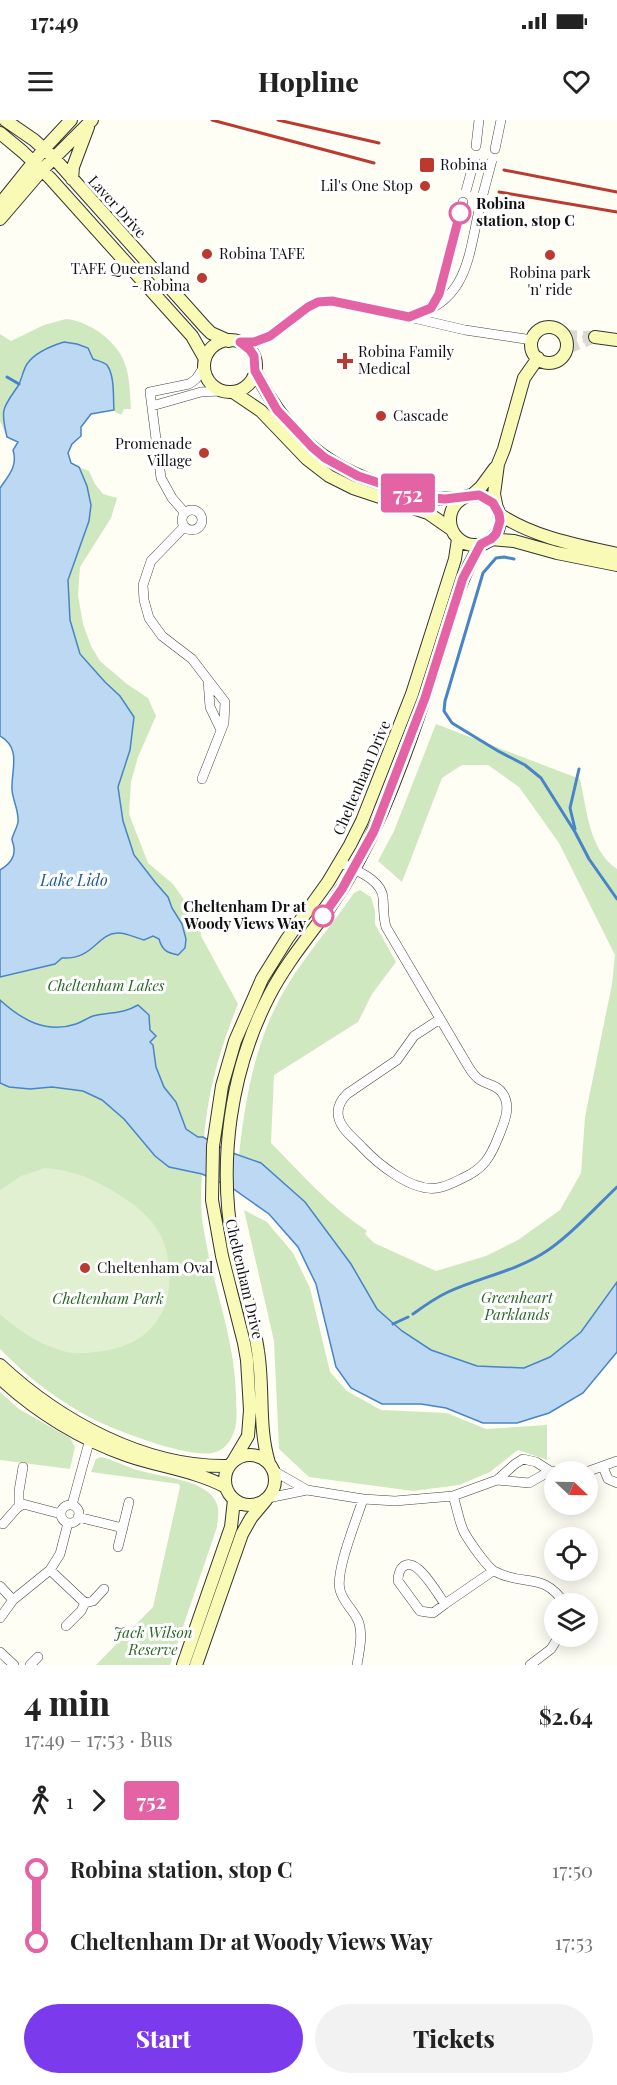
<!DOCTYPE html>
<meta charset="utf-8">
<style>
body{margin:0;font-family:"Playfair Display",serif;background:#f2f2f2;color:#222;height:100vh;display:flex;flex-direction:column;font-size:22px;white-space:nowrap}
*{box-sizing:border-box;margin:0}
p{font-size:20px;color:#767676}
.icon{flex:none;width:33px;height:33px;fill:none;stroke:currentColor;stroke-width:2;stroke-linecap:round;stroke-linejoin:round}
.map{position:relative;height:1545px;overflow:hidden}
.details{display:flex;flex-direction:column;background:#fff;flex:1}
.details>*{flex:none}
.badge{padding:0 12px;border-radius:4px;font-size:21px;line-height:39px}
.needle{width:39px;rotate:112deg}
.buttons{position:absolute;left:544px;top:1341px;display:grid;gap:12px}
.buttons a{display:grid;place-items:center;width:54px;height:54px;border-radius:50%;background:#fff;box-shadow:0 3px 15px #0003;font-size:30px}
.map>.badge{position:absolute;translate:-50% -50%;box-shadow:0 0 0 3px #fff}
.legs{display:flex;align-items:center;gap:9px;height:66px;padding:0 24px;font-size:20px}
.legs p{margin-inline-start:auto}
.head{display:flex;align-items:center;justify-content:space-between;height:102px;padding:0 24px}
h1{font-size:33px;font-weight:800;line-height:45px}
.button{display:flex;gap:12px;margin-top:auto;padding:12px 24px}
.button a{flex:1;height:69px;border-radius:36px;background:#7c3aed;color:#fff;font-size:24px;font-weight:800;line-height:69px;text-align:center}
.button a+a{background:#f2f2f2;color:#222}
ul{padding:0 24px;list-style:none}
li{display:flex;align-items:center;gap:21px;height:72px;font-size:22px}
li i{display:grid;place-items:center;width:9px;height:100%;margin:0 8px;background:currentColor}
li i::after{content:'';width:15px;height:15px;margin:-8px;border:4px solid;border-radius:50%;background:#fff}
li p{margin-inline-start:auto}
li:first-child i{background:linear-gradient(#0000 50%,currentColor 0)}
li:last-child i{background:linear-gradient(currentColor 50%,#0000 0)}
.status{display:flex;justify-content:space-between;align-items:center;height:42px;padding:0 30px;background:#fff;direction:ltr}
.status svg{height:16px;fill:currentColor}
header{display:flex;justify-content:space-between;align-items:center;height:78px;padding:0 24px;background:#fff;font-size:27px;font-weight:800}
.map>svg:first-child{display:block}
.green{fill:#d0e8c0}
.pitch{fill:#e1f0d1}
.water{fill:#bcd8f3;stroke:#4884c6;stroke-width:1.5}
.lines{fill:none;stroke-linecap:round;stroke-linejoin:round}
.stream{stroke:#4884c6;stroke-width:3}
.secondary-tunnel{stroke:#dadad3;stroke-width:12;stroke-dasharray:12 6;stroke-linecap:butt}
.street-casing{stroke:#444;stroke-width:10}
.secondary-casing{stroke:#333;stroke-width:14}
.street{stroke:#fff;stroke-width:9}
.secondary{stroke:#f9fab5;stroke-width:12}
.rail{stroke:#ba3a30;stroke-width:3}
.street-bridge-casing{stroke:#444;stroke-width:10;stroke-linecap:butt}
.street-bridge{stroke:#fff;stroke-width:9}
.line-1-casing{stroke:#fff;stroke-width:14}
.line-1{stroke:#e463a4;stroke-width:9}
.poi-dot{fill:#ba3a30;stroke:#fff;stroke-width:2}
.stop-1-dot{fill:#fff;stroke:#e463a4;stroke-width:3}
.labels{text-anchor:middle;stroke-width:6;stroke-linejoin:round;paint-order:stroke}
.poi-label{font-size:15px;fill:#111;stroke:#fff;text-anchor:start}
.stop-label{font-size:15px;font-weight:bold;fill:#111;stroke:#fff;text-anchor:start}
.street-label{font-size:15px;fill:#111;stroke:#fff}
.park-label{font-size:15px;font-style:italic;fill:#296624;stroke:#fff}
.water-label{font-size:16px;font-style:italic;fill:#20579c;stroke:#fff}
</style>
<div class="status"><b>17:49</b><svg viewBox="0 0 49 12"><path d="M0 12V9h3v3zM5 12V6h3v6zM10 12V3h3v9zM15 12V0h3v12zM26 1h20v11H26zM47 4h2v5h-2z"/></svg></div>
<header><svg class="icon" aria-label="menu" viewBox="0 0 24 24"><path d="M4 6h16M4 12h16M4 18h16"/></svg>Hopline<svg class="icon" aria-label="heart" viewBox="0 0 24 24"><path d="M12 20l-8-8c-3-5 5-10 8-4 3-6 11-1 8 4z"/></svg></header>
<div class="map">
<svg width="617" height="1545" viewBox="0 0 617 1545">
<rect width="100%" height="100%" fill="#fefef5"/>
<path class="green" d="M66,199C90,201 120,223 126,247C130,260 130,275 131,289H124L121,295L114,291L91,294L81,307V316L72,324L68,333L71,344L89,351L95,364L103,374L117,378L111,398L80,447L78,475L83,504L91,526L100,541L127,564L148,578L156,596L138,637L131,662L129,694L148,743L173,764L200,803L201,816L238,884C214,944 204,988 202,1052C201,1071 200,1093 204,1111C213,1167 235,1219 236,1276C236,1288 238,1301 234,1312C230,1323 223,1331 212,1333C188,1338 117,1311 95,1300C79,1292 62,1281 48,1271C31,1259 15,1244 0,1229V750C8,745 15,739 14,728C14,725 12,722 12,719C13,714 17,708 18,702C19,691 13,681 12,670C11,649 22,629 0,616V368C9,356 18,346 13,330L18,322L7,317L0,301V214L11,221L44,205Z
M436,604L580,659C587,690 589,730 617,749V1162L581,1212L550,1237L524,1248L477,1246L431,1230L402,1211L376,1189L351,1144L261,1043L239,1036C245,977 256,917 287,866C307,833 333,804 354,773L360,770L371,777L375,791V804L396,842L372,874L358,902L274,955L271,1023C302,1054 330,1087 367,1111L365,1114L374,1123L436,1151L486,1136L518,1120L560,1090L581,1053L585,997L612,864L615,835L559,723L519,667L488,645H462L442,658L402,762L378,741L394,711Z
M244,1090L267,1102L293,1133L310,1168L330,1252L347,1271L381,1290L447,1293L486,1309L547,1305V1340L518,1330L490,1352L459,1365L413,1371L309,1357L279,1329L274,1221Z
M0,1272L19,1289L70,1318L75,1327L70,1349L0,1340Z
M101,1337C115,1340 128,1348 141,1351C162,1357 204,1360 215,1380C220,1388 218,1398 217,1407L170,1545H96L153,1487L180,1367L179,1364L91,1352L96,1339Z"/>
<path class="pitch" d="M45,1048C74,1050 96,1060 121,1076C149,1094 167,1113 169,1148C173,1193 149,1224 104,1231C94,1232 82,1234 72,1233C46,1229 19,1211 0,1194V1070L21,1056Z"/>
<path class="water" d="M64,222L77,224L88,228L93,239C98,241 104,242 107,245C115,256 113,278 114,290L91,294L81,307V316L72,324L68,333L71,343L79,347L87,366L91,385L89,401L68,460L70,500L80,534L105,562L120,576L134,597L130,630L118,667L123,701L134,735L155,762L168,777L172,788L182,804L186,819L185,828L178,835C167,833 162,830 159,819L153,816L144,820C136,818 125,812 117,813C97,814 93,840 62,838L55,844L0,857V750C8,745 15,739 14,728C14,725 12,722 12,719C13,714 17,708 18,702C19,691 13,681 12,670C11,649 22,629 0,616V368C9,355 18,346 13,330L18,322L7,317C0,288 3,288 18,266C22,259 23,250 27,244C35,232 51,226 64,222Z
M0,880C22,900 46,914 76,904C82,902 87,898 93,896C110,892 123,894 138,885L149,895L150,910L156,916L150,922L153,925L156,947L164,967L176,982L186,1009L198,1017H203L227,1031L261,1043L305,1082L351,1144L377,1189L402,1211L431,1230L477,1246L524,1248L550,1237L581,1212L617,1162V1232L583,1273L549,1293L517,1303H483L446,1288L421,1284H382L351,1268L336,1247L316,1164L298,1127L269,1094L232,1068L202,1054L169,1047L155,1036L124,999L102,980L83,971L52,967L30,969L9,967L0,963Z"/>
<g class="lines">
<path class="stream" d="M7,257L19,264
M514,439L504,437L496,438L483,453L445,581L444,591L452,603L498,631L525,645L541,658L575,712L589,739L617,779
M575,709L570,688L579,649
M413,1194C424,1186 435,1178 448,1172C478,1158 512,1152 542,1134C566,1120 596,1087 617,1067
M393,1204L408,1197"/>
<path class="secondary-tunnel" d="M565,216L591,217
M567,228L595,217"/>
<defs>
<path id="street" d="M476,26L479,0
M495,29L501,0
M433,186L439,175L463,82
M411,197C469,180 468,136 480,86
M240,222H254L270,216L308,187L324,181L409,197L465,210L532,220
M152,286L201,272L220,271
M182 400a10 10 0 1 1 20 0a10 10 0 1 1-20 0Z
M185,393L172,378L161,358L150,272L189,264L196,259L204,247
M184,407L151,441L143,465L144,480L149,498L162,516L192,539L225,582L224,603L202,659
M208,560L210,587L221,610
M340,742C354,750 382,759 383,778C384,788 383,797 386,807L468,946C471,951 475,957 480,960C488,965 498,965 503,974C512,988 503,1005 498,1018C490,1038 483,1049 463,1058C455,1062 446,1067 437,1068C412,1072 378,1044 362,1027C355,1019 342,1010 339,999C336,989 340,981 347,974L397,940L414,916L440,899
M603,1347L608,1359L617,1363
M274,1351L307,1370
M497,1360L529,1363L550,1351
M453,1376C457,1387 459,1402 464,1412C469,1421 488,1449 496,1452C525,1467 543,1451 565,1484
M268,1378L307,1370L363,1379L395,1381L453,1376L497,1360L515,1344L523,1339L536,1342L550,1351H589L617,1341
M61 1394a9 9 0 1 1 18 0a9 9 0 1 1-18 0Z
M72,1385L91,1315
M19,1386V1371L23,1347
M78,1397L123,1408
M3,1404L17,1388L23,1384L61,1394
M118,1427L129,1382
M50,1450L85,1483
M0,1466L13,1480
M445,1484L433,1493L420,1491L398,1461C398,1455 400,1447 406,1445C419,1440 438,1475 445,1484L493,1451
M0,1498L13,1480L50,1450L60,1434L68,1403
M66,1506L81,1491L85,1483L93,1481L104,1469
M0,1532L14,1545
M30,1545L38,1537
M357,1545C359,1532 363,1516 359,1503C355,1491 343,1483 340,1470C335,1451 357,1399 363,1379
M530,1545L551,1529L559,1516"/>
<path id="secondary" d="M5,0L34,20L54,38L205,207L211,213L229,221
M0,13L23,32L50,58L192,216L205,239
M72,59L73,47L88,7
M0,84L44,29L71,0
M0,99L42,50L92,0
M531 225a18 18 0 1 1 36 0a18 18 0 1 1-36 0Z
M595,217L617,220
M204 246a26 26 0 1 1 52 0a26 26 0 1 1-52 0Z
M255,251C294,329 340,355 422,377L432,379L462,378
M233,272L261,291L307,339L329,356L353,368L428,393L451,409
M450 400a25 25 0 1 1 50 0a25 25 0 1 1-50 0Z
M471,376L481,367L495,348
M497,389L494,374L498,344L504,329L524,258L538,238
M499,394C533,417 577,425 617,434
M491,419L514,421L557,433L617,445
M0,1245C60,1301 145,1348 229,1346
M0,1258C36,1292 82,1320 129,1336C162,1347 196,1351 226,1367
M225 1360a25 25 0 1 1 50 0a25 25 0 1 1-50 0Z
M232,1343L248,1316L250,1290L247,1240L244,1223L222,1136L212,1080L213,1026L222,966L235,921L262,859L287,819L328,762L350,725L362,701L412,574L455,439L458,419
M269,1343C258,1307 264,1268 258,1231C253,1195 240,1161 233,1125C218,1041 230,952 269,876C286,843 309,816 330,787C351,757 368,725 382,692C402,645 419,597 434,548C448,506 457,462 481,424
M183,1545L231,1407L234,1380
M196,1545L242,1414L251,1398L266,1380"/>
</defs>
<use href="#street" class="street-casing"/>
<use href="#secondary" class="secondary-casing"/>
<use href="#street" class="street"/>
<use href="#secondary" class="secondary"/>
<path class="rail" d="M212,0L374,43
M278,0L379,23
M504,50L617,72
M499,72L617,92"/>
<defs>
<path id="street-bridge" d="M466,71L475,38
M483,74L492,40"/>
</defs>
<use href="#street-bridge" class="street-bridge-casing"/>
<use href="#street-bridge" class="street-bridge"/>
</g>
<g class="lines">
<defs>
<path id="line-1" d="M323,796L342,769L374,711L425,578L463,458L481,424L491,419L496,414L500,401L499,394L493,383L479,375L445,379L422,377L358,356L325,338L312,327L277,290L255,251L254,236L250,230L240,222H254L270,216L308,187L318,182L332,181L409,197L431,188L439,174L460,93"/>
</defs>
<use href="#line-1" class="line-1-casing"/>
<use href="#line-1" class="line-1"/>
</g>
<g class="poi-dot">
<rect x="419" y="37" width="16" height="16" rx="3"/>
<circle cx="425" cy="66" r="6"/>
<circle cx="207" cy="134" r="6"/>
<circle cx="550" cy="135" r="6"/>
<circle cx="202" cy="158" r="6"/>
<path d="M342 232h6v6h6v6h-6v6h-6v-6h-6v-6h6z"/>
<circle cx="381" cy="296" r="6"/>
<circle cx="204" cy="333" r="6"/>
<circle cx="85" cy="1148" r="6"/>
</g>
<g class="stop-1-dot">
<circle cx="460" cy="93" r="10"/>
<circle cx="323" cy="796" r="10"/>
</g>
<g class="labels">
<g class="poi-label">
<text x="440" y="50">Robina</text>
<text x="413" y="71" text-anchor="end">Lil's One Stop</text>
<text x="219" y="139">Robina TAFE</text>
<text x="190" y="154" text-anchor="end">TAFE Queensland<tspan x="190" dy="17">- Robina</tspan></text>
<text x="550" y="158" text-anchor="middle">Robina park<tspan x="550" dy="17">'n' ride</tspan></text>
<text x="358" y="237">Robina Family<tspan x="358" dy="17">Medical</tspan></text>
<text x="393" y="301">Cascade</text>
<text x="192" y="329" text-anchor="end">Promenade<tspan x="192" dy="17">Village</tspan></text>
<text x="97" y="1153">Cheltenham Oval</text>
</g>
<g class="stop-label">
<text x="476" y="89">Robina<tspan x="476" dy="17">station, stop C</tspan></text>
<text x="306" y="792" text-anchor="end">Cheltenham Dr at<tspan x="306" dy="17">Woody Views Way</tspan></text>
</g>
<g class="street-label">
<text transform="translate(117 87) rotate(48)" y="5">Laver Drive</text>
<text transform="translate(362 658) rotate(-67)" y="5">Cheltenham Drive</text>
<text transform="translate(244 1159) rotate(77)" y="5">Cheltenham Drive</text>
</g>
<g class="park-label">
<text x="106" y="871">Cheltenham Lakes</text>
<text x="517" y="1183">Greenheart<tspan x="517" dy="17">Parklands</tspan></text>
<text x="108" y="1184">Cheltenham Park</text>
<text x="153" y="1518">Jack Wilson<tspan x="153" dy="17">Reserve</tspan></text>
</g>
<g class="water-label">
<text x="74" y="766">Lake Lido</text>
</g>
</g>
</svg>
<div class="buttons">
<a><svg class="needle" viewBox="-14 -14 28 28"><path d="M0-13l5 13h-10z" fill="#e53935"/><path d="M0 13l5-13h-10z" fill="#767676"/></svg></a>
<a><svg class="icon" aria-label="locate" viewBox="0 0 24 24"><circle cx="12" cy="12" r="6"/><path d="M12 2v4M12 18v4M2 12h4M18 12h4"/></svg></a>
<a><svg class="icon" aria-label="layers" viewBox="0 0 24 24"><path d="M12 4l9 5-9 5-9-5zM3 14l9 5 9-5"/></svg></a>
</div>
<b class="badge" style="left:408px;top:373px;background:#e463a4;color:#fff">752</b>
</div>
<section class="details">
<div class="head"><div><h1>4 min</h1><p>17:49 – 17:53 · Bus</p></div><b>$2.64</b></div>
<div class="legs"><svg class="icon" aria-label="walk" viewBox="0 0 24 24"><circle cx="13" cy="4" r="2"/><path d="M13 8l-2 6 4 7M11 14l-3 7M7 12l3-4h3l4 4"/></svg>1<svg class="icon" aria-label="forward" viewBox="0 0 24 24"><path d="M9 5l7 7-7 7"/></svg><b class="badge" style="background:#e463a4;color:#fff">752</b></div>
<ul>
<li><i style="color:#e463a4"></i><b>Robina station, stop C</b><p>17:50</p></li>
<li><i style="color:#e463a4"></i><b>Cheltenham Dr at Woody Views Way</b><p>17:53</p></li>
</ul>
<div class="button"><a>Start</a><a>Tickets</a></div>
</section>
